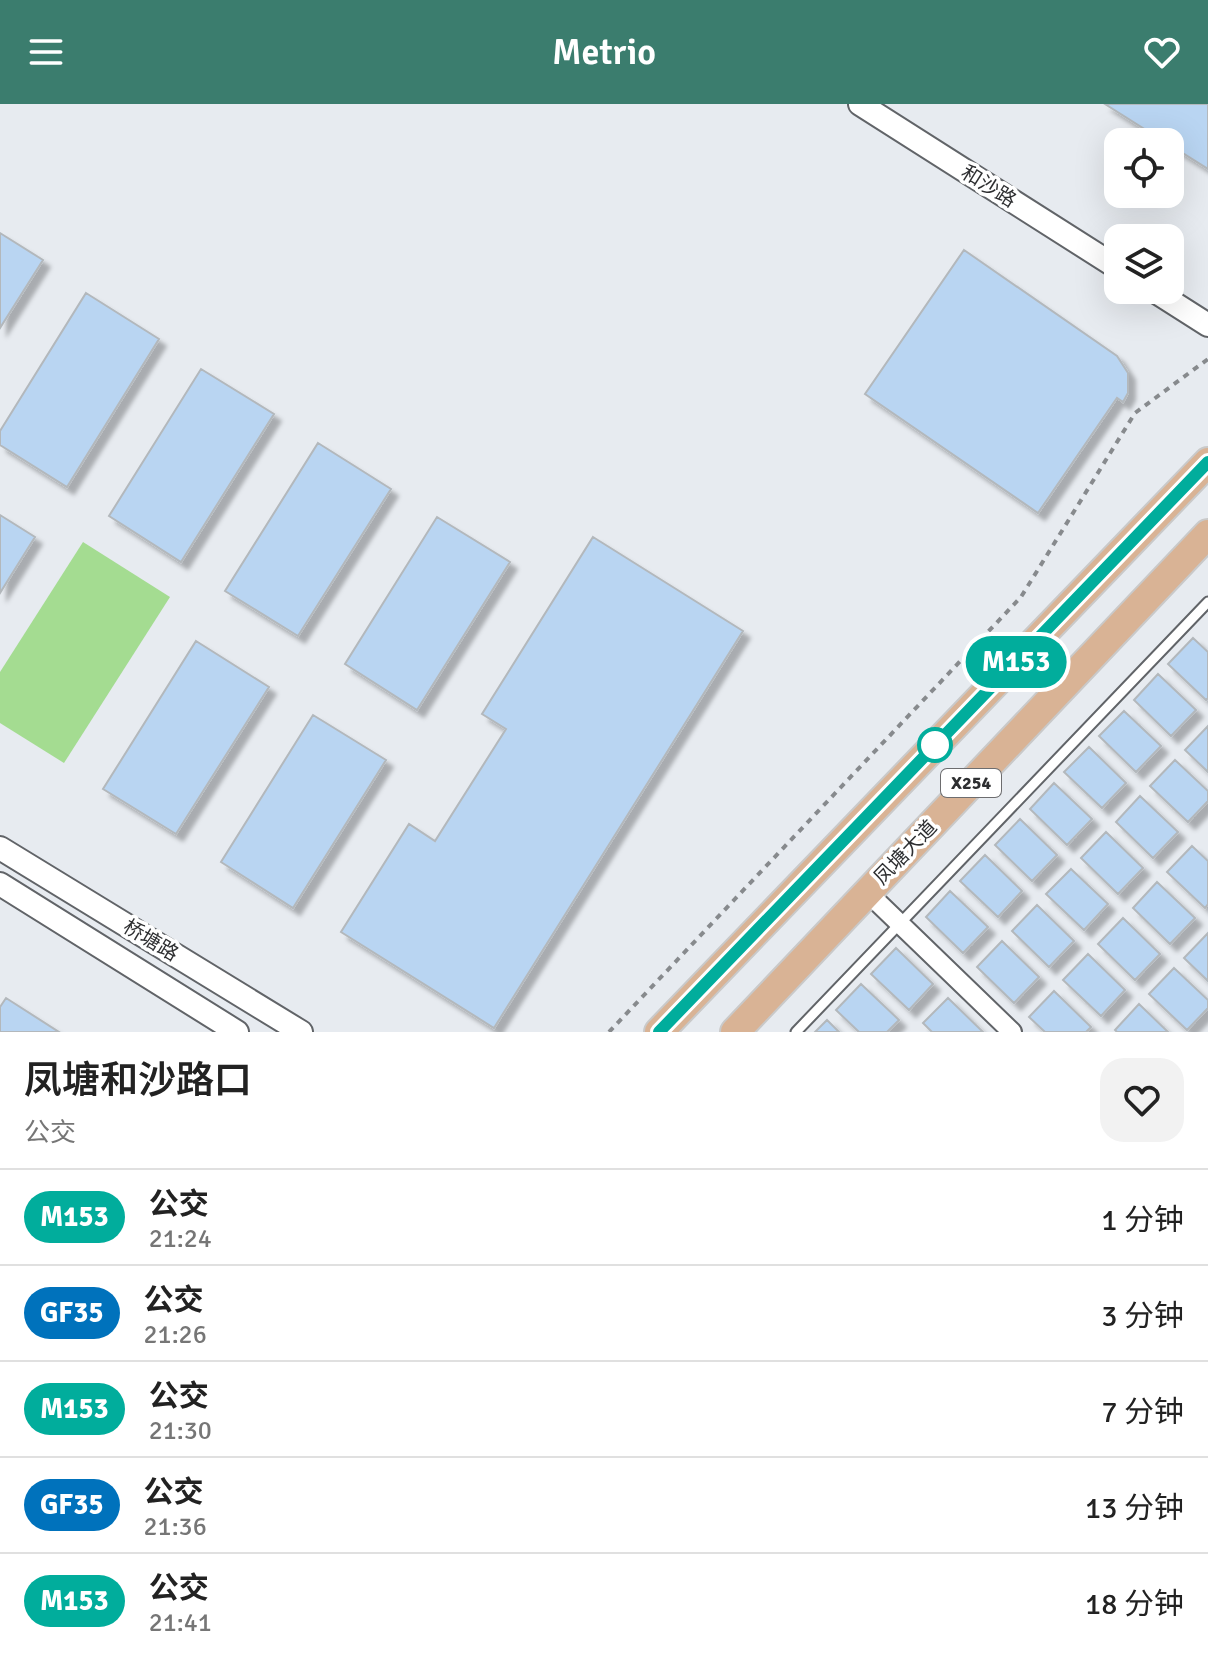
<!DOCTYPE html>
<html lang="zh">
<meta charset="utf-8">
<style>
body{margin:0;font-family:Signika,"Noto Sans SC",sans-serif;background:#f2f2f2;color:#222;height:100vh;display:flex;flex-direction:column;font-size:30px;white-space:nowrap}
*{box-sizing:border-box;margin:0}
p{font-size:26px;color:#767676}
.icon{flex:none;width:44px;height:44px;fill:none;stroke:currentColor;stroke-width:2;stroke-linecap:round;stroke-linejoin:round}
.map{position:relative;height:928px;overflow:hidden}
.drawer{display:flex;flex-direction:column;background:#fff;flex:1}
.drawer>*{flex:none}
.badge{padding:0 16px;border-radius:26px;font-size:28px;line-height:52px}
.tools{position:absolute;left:1104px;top:24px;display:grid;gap:16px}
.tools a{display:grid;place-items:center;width:80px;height:80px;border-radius:16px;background:#fff;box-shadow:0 8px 32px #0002;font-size:40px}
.map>.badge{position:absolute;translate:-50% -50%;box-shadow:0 0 0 4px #fff}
.round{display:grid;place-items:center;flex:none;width:84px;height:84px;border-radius:24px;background:#f2f2f2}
.head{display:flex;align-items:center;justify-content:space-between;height:136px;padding:0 24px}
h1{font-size:38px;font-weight:600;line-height:60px}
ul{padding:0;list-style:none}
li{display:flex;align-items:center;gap:24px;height:96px;padding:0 24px;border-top:2px solid #e0e0e0}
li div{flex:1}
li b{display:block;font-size:30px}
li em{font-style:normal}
li .badge{min-width:88px;font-weight:700;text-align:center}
header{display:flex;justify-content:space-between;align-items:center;height:104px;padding:0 24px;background:#3b7d6e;color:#fff;font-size:36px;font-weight:600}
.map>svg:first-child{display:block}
.green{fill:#a4dc91}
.building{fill:#b9d5f2;stroke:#b3b8bc;stroke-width:2;filter:url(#shadow)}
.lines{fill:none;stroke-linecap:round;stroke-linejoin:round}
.service-casing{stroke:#616468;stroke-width:13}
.minor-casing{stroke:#616468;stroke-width:22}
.tertiary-casing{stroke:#616468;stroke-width:26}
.primary-casing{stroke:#c9c9c9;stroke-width:32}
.path{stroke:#878a8d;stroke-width:4;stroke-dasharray:6 6;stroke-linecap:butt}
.service{stroke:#fff;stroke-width:9}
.minor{stroke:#fff;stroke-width:18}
.tertiary{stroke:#fff;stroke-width:22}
.primary{stroke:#d9b395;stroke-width:28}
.line-casing{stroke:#fff;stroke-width:18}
.line{stroke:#01ad9c;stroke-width:12}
.stop-dot{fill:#fff;stroke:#01ad9c;stroke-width:4}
.labels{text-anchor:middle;stroke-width:7;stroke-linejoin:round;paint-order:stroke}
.shield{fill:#fff;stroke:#6d6d6f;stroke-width:2}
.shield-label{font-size:18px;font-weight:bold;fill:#2e2f31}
.street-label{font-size:20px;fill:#2e2f31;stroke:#fff}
</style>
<header><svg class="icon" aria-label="menu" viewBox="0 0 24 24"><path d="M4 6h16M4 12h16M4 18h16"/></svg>Metrio<svg class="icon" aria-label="heart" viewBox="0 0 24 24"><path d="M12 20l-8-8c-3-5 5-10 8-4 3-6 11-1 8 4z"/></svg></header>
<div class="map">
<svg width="1208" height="928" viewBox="0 0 1208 928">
<defs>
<filter id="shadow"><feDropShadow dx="7" dy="7" stdDeviation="2" flood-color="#0004"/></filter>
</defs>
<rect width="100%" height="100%" fill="#e7ebf0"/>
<path class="green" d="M83,438L170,493L64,659L0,619V568Z"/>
<path class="building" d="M1105,0H1208V65L1170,41V38H1165Z
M0,129L43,156L0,224Z
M964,146L1117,252L1128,269V289L1123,298L1117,294L1038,409L865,290Z
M86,189L159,235L67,383L0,341V327Z
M201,265L274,310L181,458L109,412Z
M318,339L391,385L298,532L225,487Z
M0,411L35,433L0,489Z
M437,413L510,458L417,606L345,560Z
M593,433L743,527L494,924L341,828L409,720L435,737L506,625L482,610Z
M1193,534L1208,548V594L1206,596L1168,560Z
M196,537L269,583L176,730L103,685Z
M1158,570L1196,606L1171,632L1134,596Z
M1124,607L1161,642L1136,668L1099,632Z
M313,611L386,656L293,804L221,758Z
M1208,622V668L1185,646Z
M1089,643L1126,679L1102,704L1064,668Z
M1175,656L1208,687V697L1188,718L1150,682Z
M1054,679L1092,715L1067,741L1030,705Z
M1140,692L1178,728L1153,754L1116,718Z
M1020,715L1057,751L1032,777L995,741Z
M1106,728L1143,764L1118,790L1081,754Z
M1192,742L1208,757V800L1205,804L1167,768Z
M985,751L1022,787L998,813L960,777Z
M1071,765L1108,800L1084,826L1046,790Z
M1157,778L1195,814L1170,840L1133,804Z
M950,787L988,823L963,849L926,813Z
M1037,801L1074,837L1049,863L1012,827Z
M1123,814L1160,850L1135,876L1098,840Z
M1208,829V877L1184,854Z
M1002,837L1039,873L1014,899L977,863Z
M896,844L933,880L909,906L871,870Z
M1088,850L1125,886L1101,912L1063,876Z
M1174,864L1208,896V904L1187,926L1149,890Z
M861,880L899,916L887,928H859L836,906Z
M1054,887L1091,923L1086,928H1045L1029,913Z
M6,894L59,928H0V903Z
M948,894L983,928H932L923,919Z
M1139,900L1168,928H1117L1115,926Z
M827,916L839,928H815Z"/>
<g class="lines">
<defs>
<path id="service" d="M796,928L1208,498"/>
<path id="minor" d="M867,788L1012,928"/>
<path id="tertiary" d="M860,0L1118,164
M1153,186L1208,221
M0,744L301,928
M0,780L237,928"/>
<path id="primary" d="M659,928L1208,358
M735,928L1208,430"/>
</defs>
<use href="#service" class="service-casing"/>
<use href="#minor" class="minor-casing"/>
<use href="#tertiary" class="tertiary-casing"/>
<use href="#primary" class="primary-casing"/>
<path class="path" d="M609,928L1021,493L1135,309L1208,255"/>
<use href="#service" class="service"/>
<use href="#minor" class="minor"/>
<use href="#tertiary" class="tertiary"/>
<use href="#primary" class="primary"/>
</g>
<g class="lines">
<defs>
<path id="line" d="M659,928L1208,358"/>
</defs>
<use href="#line" class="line-casing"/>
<use href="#line" class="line"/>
</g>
<circle class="stop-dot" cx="935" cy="641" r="16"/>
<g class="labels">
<rect class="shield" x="941" y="665" width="60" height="28" rx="6"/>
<g class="shield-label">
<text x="971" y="685">X254</text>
</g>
<g class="street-label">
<text transform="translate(989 82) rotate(32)" y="7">和沙路</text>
<text transform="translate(905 748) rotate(-46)" y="7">凤塘大道</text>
<text transform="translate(151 836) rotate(31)" y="7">桥塘路</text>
</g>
</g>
</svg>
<div class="tools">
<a><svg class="icon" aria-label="locate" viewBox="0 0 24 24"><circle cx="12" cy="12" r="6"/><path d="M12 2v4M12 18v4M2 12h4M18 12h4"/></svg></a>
<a><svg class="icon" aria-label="layers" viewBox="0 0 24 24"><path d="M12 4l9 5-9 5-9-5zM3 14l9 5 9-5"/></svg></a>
</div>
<b class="badge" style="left:1016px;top:558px;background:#01ad9c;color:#fff">M153</b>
</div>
<section class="drawer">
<div class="head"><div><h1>凤塘和沙路口</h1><p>公交</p></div><a class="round"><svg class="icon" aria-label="heart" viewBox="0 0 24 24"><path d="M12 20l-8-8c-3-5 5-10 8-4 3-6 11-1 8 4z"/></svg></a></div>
<ul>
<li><span class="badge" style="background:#01ad9c;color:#fff">M153</span><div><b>公交</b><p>21:24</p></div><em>1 分钟</em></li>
<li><span class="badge" style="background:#0072bc;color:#fff">GF35</span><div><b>公交</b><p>21:26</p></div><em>3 分钟</em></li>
<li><span class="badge" style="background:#01ad9c;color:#fff">M153</span><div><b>公交</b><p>21:30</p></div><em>7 分钟</em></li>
<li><span class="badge" style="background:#0072bc;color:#fff">GF35</span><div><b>公交</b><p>21:36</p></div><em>13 分钟</em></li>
<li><span class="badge" style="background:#01ad9c;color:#fff">M153</span><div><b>公交</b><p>21:41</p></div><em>18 分钟</em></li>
</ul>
</section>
